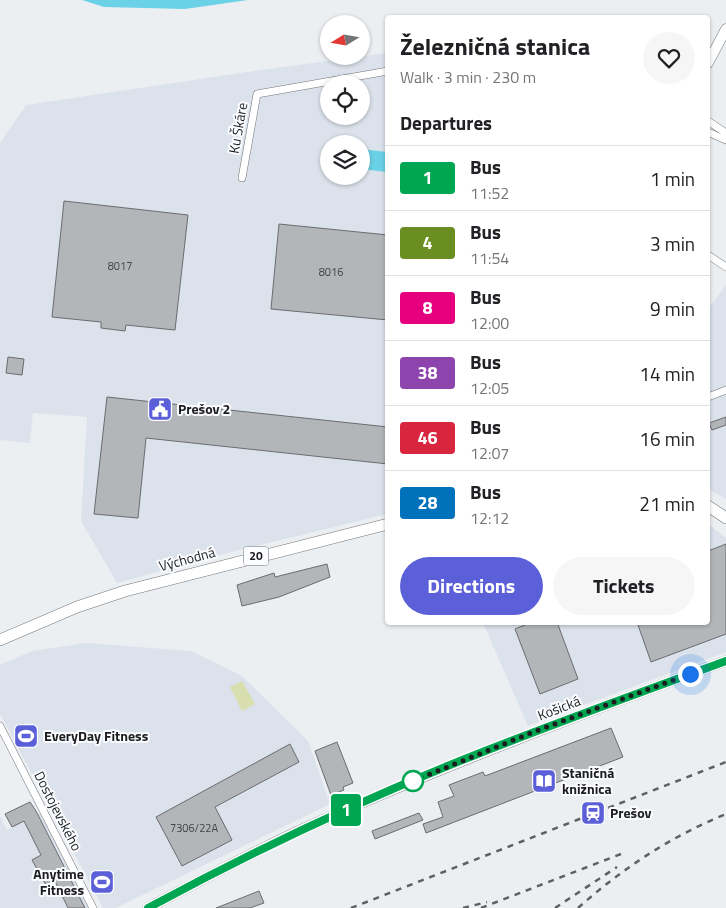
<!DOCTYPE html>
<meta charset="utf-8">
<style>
body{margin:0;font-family:"Titillium Web",sans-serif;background:#f6f6f6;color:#202124;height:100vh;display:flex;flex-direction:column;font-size:19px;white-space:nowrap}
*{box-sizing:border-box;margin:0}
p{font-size:16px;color:#757577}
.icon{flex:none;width:28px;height:28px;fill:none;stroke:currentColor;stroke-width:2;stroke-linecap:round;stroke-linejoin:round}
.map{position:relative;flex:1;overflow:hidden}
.side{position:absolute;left:385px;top:15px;width:325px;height:610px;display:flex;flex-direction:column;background:#fff;border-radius:5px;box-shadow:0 1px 4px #0004}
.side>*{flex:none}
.badge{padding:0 10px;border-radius:4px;font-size:18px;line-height:32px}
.needle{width:32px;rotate:259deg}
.buttons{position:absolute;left:320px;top:15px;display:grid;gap:10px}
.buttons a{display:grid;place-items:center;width:50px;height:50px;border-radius:50%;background:#fff;box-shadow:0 1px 4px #0004;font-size:25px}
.you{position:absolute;width:25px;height:25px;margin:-12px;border:4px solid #fff;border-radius:50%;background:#1a73e8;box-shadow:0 0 0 8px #1a73e833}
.map>.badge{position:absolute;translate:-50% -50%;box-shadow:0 0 0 2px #fff}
h2{padding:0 15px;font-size:19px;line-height:45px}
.round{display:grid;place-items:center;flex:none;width:52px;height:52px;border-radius:26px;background:#f6f6f6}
.head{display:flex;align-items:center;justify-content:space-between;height:85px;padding:0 15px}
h1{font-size:24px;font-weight:700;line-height:38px}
.button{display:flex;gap:10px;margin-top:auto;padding:10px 15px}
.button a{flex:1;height:58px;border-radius:30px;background:#5c60d8;color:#fff;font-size:20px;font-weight:700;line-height:58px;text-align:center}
.button a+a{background:#f6f6f6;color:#202124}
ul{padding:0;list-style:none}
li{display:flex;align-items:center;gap:15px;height:65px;padding:0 15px;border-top:1px solid #e0e0e0}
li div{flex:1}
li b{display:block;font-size:19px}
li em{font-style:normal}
li .badge{min-width:55px;font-weight:700;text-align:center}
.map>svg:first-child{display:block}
.built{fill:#dbe2eb;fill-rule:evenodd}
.green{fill:#d8dead}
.water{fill:#6bd1e6}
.building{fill:#b3b6b9;stroke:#6a6c6f}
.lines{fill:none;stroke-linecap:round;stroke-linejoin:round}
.street-casing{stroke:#737578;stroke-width:8}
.secondary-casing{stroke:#737578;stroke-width:11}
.primary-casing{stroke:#737578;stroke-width:12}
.street{stroke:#fff;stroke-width:7}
.secondary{stroke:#fff;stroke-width:10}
.primary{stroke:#fff;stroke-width:11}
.rail{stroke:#5f6062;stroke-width:2.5;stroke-dasharray:6 6;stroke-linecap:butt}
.line-casing{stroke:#fff;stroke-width:11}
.line{stroke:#00a651;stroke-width:8}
.walk{stroke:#1d1d1f;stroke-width:5;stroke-dasharray:0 9}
.stop-dot{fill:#fff;stroke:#00a651;stroke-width:2.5}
.labels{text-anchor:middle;stroke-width:4;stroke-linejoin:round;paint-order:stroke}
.number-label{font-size:11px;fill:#424346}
.shield{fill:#fafcff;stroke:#5f6062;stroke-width:1}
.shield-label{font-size:12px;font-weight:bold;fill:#1d1d1f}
.street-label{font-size:14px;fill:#1d1d1f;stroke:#fafcff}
.poi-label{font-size:14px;font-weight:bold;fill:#1d1d1f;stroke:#fafcff;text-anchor:start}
</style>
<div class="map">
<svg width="726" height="908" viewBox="0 0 726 908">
<rect width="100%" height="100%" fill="#eceff2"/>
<path class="built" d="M387,53V514L231,552L117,583L81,521L87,417L33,413L30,443L0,440V143L26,105L254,71ZM329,84H361V116H329ZM329,144H361V176H329Z
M726,285V499L708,489V309Z
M708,524L726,538V652L528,726L483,623L708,622Z
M86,643L191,651L242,676L308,741L330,804L116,908H103L0,714V665L32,651Z
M43,811L93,908H0V816L7,830Z"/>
<path class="green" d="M242,681L255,704L242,711L230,687Z"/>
<path class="water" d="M82,0H248L185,9L104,7Z
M361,149L387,152V172L361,169Z"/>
<path class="building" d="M64,201L188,215L175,330L126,325L125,331L101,328V322L52,317Z
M279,224L388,235V320L271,309Z
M8,357L24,359L22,375L6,373Z
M107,397L388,427V464L146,438L138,518L94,514Z
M726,417V425L712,430L709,423Z
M726,544V634L651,662L637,622H708V551Z
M327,564L330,577L279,597L242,606L237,585L274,573L275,577Z
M532,622H557L578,679L540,694L515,629Z
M611,728L623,757L426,833L423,824L443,817L438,802L454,796L449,785L483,772L485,776Z
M337,742L353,783L343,787L344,790L331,795L315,751Z
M290,744L299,762L215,807L232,840L182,866L156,817Z
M30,802L36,811L85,908H68L55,881L46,885L32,860L41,855L24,821L12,827L5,814Z
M419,813L423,820L375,839L372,831Z
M259,891L264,903L250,908H216Z"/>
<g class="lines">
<defs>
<path id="street" d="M708,121L726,133
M708,132L726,140
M242,178L257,94L388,71
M708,255L726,267
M708,397L726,390
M0,726L93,908"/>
<path id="secondary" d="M708,63L726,29
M148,908C203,879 258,849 314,824C449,763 587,712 726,661"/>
<path id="primary" d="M708,506L726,518
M0,640L77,607L125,591L388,524"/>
</defs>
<use href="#street" class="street-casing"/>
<use href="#secondary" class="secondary-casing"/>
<use href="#primary" class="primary-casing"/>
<use href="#street" class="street"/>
<use href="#secondary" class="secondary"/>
<use href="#primary" class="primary"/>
<path class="rail" d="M351,908L726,762
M463,908L487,902
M481,908L621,854
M555,908L617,867
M578,908C623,868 670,837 726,814"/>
</g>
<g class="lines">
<defs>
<path id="line" d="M148,908C246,855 346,807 450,765C541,728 634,695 726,661"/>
</defs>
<use href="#line" class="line-casing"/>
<use href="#line" class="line"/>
<path class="walk" d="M413,781L536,731L690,674"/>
</g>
<defs>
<symbol id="civic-square" viewBox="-11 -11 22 22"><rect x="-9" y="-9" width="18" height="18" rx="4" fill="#5c60d8" stroke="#fafcff"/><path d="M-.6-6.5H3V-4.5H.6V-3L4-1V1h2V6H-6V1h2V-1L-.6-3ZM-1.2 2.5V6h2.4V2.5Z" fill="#fff"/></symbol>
<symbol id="stadium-square" viewBox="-11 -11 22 22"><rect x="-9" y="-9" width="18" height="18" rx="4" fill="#5c60d8" stroke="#fafcff"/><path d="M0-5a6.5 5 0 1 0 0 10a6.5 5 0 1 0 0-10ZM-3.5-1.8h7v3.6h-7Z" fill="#fff"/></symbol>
<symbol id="library-square" viewBox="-11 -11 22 22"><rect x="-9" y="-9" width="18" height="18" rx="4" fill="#5c60d8" stroke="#fafcff"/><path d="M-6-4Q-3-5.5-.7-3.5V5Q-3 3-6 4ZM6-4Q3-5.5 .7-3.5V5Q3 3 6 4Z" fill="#fff"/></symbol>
<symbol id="station-square" viewBox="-11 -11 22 22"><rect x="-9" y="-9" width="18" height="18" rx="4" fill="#5c60d8" stroke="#fafcff"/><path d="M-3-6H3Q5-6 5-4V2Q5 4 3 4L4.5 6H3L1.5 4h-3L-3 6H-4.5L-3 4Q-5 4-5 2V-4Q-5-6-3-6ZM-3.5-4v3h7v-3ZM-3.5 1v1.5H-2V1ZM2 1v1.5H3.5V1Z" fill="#fff"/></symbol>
</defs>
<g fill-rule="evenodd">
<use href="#civic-square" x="146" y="395" width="28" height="28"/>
<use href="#stadium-square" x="12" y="722" width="28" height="28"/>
<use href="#library-square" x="530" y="767" width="28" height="28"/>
<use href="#station-square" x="579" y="799" width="28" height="28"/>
<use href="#stadium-square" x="88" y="868" width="28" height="28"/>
</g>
<circle class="stop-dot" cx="413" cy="781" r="10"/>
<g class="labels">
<g class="number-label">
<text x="120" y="270">8017</text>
<text x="331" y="276">8016</text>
<text x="194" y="832">7306/22A</text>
</g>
<rect class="shield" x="243.5" y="546.5" width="25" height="19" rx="4"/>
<g class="shield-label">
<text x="256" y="560">20</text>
</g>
<g class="street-label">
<text transform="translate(238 128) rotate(-80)" y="5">Ku Škáre</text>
<text transform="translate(187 559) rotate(-15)" y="5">Východná</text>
<text transform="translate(559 708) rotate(-21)" y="5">Košická</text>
<text transform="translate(58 811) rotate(63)" y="5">Dostojevského</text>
</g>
<g class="poi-label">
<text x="178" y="414">Prešov 2</text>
<text x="44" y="741">EveryDay Fitness</text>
<text x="562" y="778">Staničná<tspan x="562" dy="16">knižnica</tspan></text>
<text x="610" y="818">Prešov</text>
<text x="84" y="879" text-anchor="end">Anytime<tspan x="84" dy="16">Fitness</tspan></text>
</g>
</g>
</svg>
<div class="buttons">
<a><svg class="needle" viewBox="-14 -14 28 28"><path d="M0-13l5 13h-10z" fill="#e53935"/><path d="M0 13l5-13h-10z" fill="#757577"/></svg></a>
<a><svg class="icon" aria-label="locate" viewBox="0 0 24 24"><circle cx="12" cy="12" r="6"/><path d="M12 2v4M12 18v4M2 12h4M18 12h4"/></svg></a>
<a><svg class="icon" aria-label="layers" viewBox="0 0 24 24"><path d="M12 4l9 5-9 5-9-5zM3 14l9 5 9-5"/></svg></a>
</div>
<div class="you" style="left:690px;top:674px"></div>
<b class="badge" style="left:346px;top:810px;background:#00a651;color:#fff">1</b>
<section class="side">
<div class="head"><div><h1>Železničná stanica</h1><p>Walk · 3 min · 230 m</p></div><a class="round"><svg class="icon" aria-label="heart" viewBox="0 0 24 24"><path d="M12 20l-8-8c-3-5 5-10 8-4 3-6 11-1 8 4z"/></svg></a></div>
<h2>Departures</h2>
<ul>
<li><span class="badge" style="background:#00a651;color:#fff">1</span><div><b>Bus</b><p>11:52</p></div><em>1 min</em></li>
<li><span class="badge" style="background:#6b8e23;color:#fff">4</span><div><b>Bus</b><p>11:54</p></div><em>3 min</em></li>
<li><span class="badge" style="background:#e6007e;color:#fff">8</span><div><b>Bus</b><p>12:00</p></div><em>9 min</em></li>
<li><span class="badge" style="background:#8e44ad;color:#fff">38</span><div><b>Bus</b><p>12:05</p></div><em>14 min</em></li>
<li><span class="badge" style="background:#d7263d;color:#fff">46</span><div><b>Bus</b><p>12:07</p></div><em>16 min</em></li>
<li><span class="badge" style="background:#0072bc;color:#fff">28</span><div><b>Bus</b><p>12:12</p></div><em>21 min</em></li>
</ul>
<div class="button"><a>Directions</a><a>Tickets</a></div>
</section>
</div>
